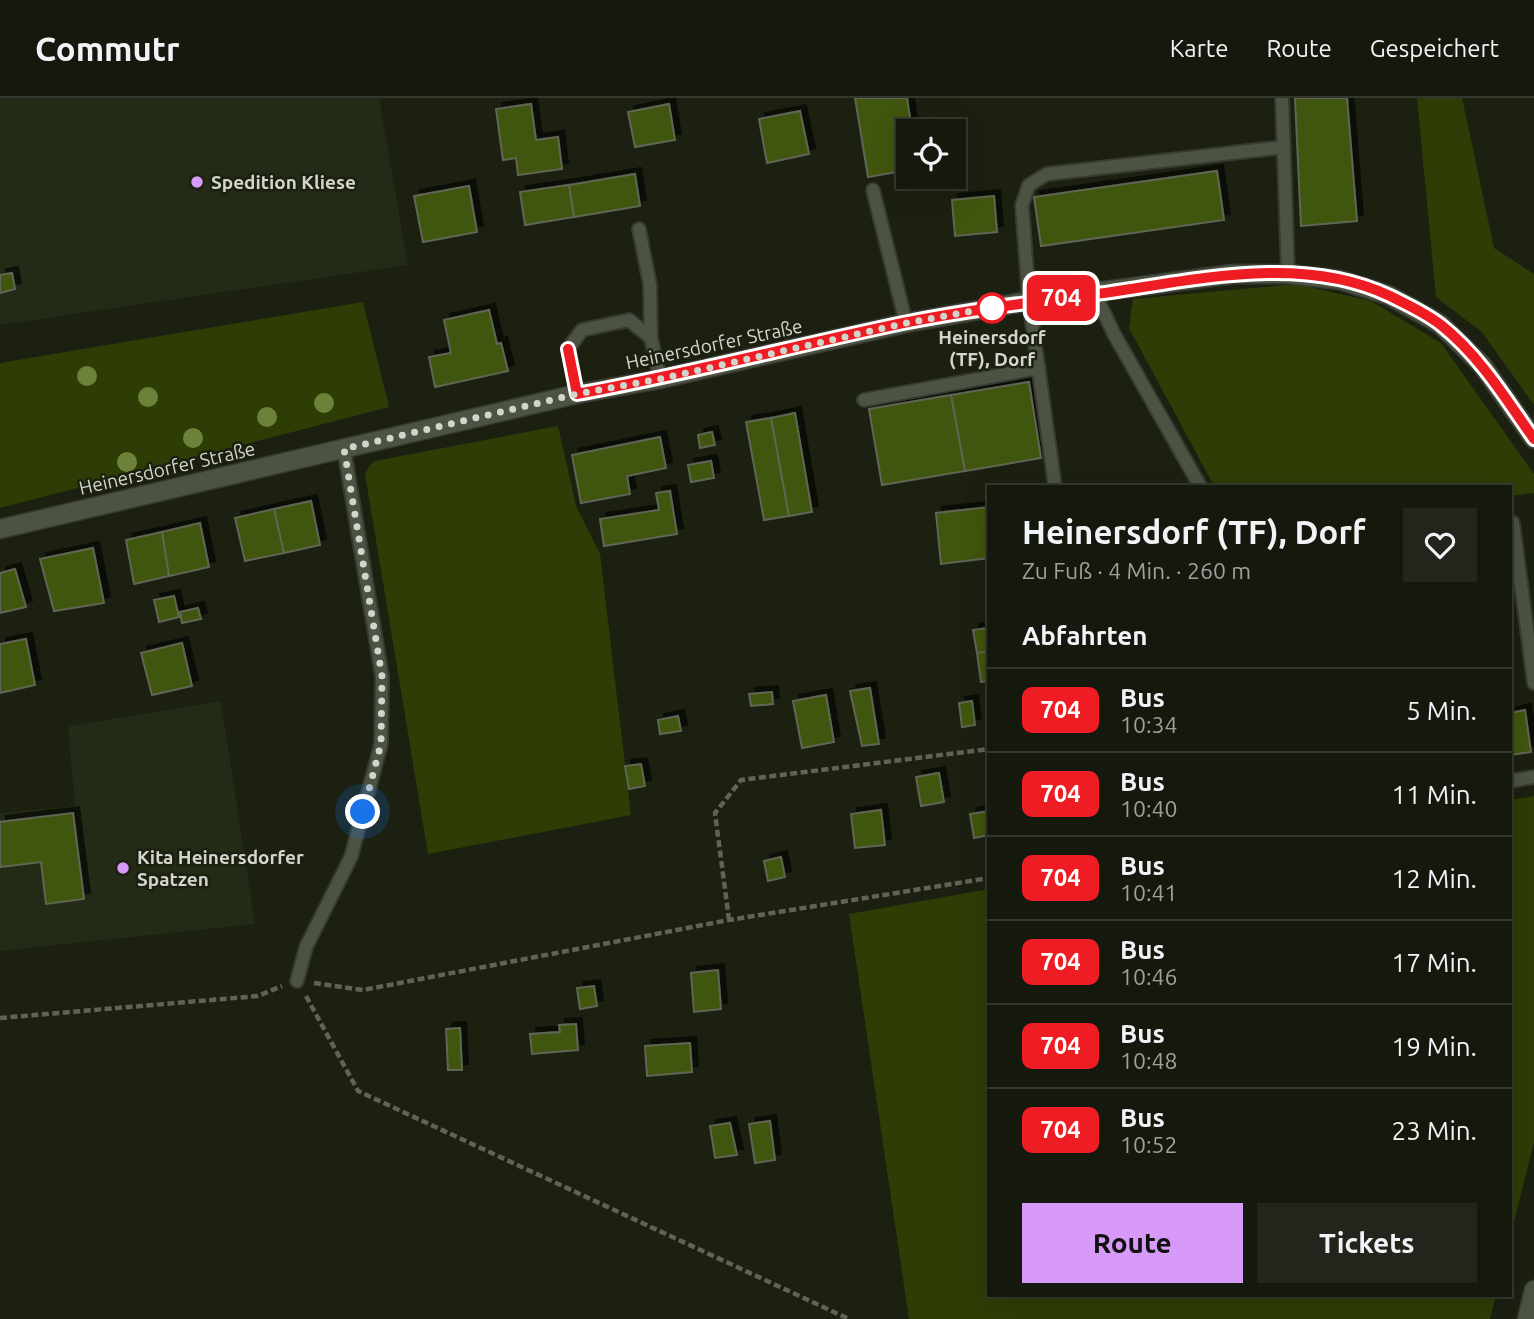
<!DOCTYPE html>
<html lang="de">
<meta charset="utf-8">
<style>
body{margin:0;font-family:Ubuntu,sans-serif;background:#21251b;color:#f1f3f6;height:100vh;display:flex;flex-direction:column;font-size:26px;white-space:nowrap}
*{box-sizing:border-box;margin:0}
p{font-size:23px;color:#9da09d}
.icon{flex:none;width:38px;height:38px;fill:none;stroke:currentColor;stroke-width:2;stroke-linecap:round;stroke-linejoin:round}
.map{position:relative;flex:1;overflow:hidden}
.sheet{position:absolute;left:987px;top:387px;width:525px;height:812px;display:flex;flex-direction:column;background:#14180d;border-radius:0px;box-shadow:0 7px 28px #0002,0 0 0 2px #33372e}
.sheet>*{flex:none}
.badge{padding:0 14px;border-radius:10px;font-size:24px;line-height:46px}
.fabs{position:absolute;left:896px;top:21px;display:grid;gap:14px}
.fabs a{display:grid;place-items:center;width:70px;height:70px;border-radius:0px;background:#14180d;box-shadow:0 7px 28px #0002,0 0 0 2px #33372e;font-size:35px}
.you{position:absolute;width:35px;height:35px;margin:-18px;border:5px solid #fff;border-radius:50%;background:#1a73e8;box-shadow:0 0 0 10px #1a73e833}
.map>.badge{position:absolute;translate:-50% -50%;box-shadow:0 0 0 4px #fff}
h2{padding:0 35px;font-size:26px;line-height:63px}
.round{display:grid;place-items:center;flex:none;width:74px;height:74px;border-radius:0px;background:#21251b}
.headline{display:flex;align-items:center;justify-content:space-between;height:119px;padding:0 35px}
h1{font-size:33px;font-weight:600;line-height:52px}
.action{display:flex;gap:14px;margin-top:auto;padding:14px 35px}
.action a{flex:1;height:80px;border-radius:0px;background:#d89af8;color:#111;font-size:28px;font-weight:600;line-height:80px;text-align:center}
.action a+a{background:#21251b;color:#f1f3f6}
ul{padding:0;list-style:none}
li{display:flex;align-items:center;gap:21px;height:84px;padding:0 35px;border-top:2px solid #33372e}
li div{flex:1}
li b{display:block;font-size:26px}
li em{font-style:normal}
li .badge{min-width:77px;font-weight:700;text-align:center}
header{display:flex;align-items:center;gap:42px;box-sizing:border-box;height:98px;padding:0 35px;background:#14180d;border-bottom:2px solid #33372e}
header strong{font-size:33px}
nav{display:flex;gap:38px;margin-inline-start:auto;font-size:24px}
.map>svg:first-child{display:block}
.built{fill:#232a15}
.green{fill:#2e3d06}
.building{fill:#415407;stroke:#606655;stroke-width:2;filter:url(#shadow)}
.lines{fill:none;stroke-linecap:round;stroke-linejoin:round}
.service-casing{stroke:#373a32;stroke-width:16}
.minor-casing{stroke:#373a32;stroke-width:21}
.tertiary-casing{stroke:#373a32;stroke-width:21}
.path{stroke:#606457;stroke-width:4.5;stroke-dasharray:7 3.5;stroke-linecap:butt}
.service{stroke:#4c5342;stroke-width:12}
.minor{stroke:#4c5342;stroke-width:18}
.tertiary{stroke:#4c5342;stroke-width:18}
.tree{fill:#6c8239}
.line-casing{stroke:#fff;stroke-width:16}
.line{stroke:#ee1d23;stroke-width:10}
.walk{stroke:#d2d5cc;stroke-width:7;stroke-dasharray:0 12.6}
.poi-dot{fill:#d89af8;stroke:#1b2011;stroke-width:2.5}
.stop-dot{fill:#fff;stroke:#ee1d23;stroke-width:3.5}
.labels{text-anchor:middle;stroke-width:5;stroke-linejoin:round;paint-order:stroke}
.poi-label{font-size:19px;font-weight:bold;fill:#d2d5cc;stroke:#1b2011;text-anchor:start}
.stop-label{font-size:19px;font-weight:bold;fill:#d2d5cc;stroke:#1b2011}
.street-label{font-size:19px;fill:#d2d5cc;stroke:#1b2011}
</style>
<header>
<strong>Commutr</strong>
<nav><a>Karte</a><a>Route</a><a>Gespeichert</a></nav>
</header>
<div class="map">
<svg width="1534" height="1221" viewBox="0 0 1534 1221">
<defs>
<filter id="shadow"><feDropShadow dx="6" dy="-6" stdDeviation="0" flood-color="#0009"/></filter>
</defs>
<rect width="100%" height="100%" fill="#1b2011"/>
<path class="built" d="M0,0H379L408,167L0,227Z
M221,603L255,826L0,853V715L75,708L68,628Z"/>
<path class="green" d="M1417,0H1462L1494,150L1534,176V307L1482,234L1436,199Z
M1296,186L1371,203L1441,245L1534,376V395L1510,398V388H1214L1129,230L1133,201Z
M363,204L389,309L0,410V265Z
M558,328L576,408L600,456L631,717L428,756L365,376L370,367L375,363Z
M1534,698V1044L1510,1140V702Z
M989,791V1197H1496L1490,1221H909L849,816Z"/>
<path class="building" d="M855,0H907L912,33H908V72L868,79Z
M1295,0H1347L1357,123L1301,128Z
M531,6L536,42L558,39L562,71L518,77L516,60L503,62L496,11Z
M669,6L675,42L635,49L628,14Z
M800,13L809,56L767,65L759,21Z
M1217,73L1224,122L1041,148L1034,99Z
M635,76L640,108L574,119L569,87Z
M569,87L574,119L525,127L520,94Z
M469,88L477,134L423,144L414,98Z
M994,98L997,134L955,138L952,102Z
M12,175L15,191L0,195V177Z
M489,212L497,246L501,245L508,273L435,289L429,259L451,255L444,222Z
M1029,284L1041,360L965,373L951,297Z
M951,297L965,373L882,387L869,311Z
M795,315L812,414L789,418L771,320Z
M771,320L789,418L764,422L746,324Z
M712,334L715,347L700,350L698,337Z
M660,339L666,370L627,378L630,396L581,405L572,357Z
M711,363L714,380L691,384L688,367Z
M670,393L677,436L604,448L600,421L659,412L656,395Z
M311,403L320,447L284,455L274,411Z
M989,409V460L941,466L936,415Z
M274,411L284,455L245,463L235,420Z
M200,425L209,469L169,478L162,434Z
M162,434L169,478L134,486L126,442Z
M93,450L104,505L54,513L40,461Z
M15,471L26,509L0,515V475Z
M174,498L179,519L159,524L154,502Z
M198,510L201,521L182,525L180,514Z
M989,530V553L977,555L973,532Z
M26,541L35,587L0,595V546Z
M182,545L192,588L152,597L141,555Z
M989,553V583L981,584L977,555Z
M870,590L879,646L862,648L850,593Z
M772,594L773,606L751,608L749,596Z
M826,597L834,644L802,650L793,603Z
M972,603L975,627L962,629L959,605Z
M1525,612L1531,654L1510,657V615Z
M678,618L681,633L660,636L658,622Z
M641,666L645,688L629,691L625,668Z
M939,675L944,704L921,708L916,679Z
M881,712L885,747L855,750L851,716Z
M989,713V737L974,740L970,716Z
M73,715L84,801L46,806L41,764L0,769V724Z
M781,759L785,779L768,783L764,763Z
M718,872L721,911L694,914L691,875Z
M594,888L597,908L580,911L577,890Z
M576,926L578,952L532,956L530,936L560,934L559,927Z
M460,930L462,972H448L446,931Z
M690,945L692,974L647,978L645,948Z
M770,1023L775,1062L755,1065L749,1026Z
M730,1025L737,1057L715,1060L710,1028Z"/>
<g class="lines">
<defs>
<path id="service" d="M1282,0L1288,176
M873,92L906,225
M639,131L650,187L651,240
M1095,196L1114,236L1200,388
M577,296L568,251L582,232L629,222L651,240L660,281
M864,302L1039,270
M1055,388L1029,203L1022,107L1029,87L1047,76L1284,49
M1510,425H1513L1534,585
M1510,683L1534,679
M297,883L306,849L351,759L381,646L382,578L344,351"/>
<path id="minor" d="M0,431L577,296L660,281L906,225L1029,203L1233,176H1288L1340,182L1388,197L1440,226L1482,267L1534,341"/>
<path id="tertiary" d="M1527,1221L1534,1192"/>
</defs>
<use href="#service" class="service-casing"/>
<use href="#minor" class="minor-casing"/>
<use href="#tertiary" class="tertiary-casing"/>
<path class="path" d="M729,822L715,715L741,682L989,651
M314,885L363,892L729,822L989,780
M306,898L358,993L849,1221
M0,920L258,898L282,888"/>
<use href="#service" class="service"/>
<use href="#minor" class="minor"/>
<use href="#tertiary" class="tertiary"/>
</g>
<g class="tree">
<circle cx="87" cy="278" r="10"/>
<circle cx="148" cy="299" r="10"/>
<circle cx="324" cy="305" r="10"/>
<circle cx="267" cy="319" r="10"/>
<circle cx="193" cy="340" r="10"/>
<circle cx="127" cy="364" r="10"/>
</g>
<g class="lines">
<defs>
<path id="line" d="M568,251L577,296C687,276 794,248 903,225C968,212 1033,204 1097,196C1191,183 1300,155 1390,198C1406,206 1426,215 1441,227C1480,258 1506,301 1534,341"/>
</defs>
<use href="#line" class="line-casing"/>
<use href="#line" class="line"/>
<path class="walk" d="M363,714L381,646L382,578L344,351L577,296L660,281L906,225L994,209L992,210"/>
</g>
<g class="poi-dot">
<circle cx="197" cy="84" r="7"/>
<circle cx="123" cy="770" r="7"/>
</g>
<circle class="stop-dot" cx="992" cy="210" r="14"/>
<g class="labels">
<g class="poi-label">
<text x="211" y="91">Spedition Kliese</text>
<text x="137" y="766">Kita Heinersdorfer<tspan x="137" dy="22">Spatzen</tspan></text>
</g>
<g class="stop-label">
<text x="992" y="246">Heinersdorf<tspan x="992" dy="22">(TF), Dorf</tspan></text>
</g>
<g class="street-label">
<text transform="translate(714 246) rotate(-12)" y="7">Heinersdorfer Straße</text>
<text transform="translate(167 370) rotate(-13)" y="7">Heinersdorfer Straße</text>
</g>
</g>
</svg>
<div class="fabs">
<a><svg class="icon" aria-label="locate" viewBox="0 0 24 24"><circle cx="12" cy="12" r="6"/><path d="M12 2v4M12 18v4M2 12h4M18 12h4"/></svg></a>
</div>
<div class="you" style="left:363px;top:714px"></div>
<b class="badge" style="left:1061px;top:200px;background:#ee1d23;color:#fff">704</b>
<section class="sheet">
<div class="headline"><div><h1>Heinersdorf (TF), Dorf</h1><p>Zu Fuß · 4 Min. · 260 m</p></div><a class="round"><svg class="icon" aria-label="heart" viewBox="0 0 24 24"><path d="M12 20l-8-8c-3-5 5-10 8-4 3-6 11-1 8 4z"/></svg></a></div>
<h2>Abfahrten</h2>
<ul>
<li><span class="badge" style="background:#ee1d23;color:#fff">704</span><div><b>Bus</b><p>10:34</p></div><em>5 Min.</em></li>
<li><span class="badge" style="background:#ee1d23;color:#fff">704</span><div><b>Bus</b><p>10:40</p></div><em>11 Min.</em></li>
<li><span class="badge" style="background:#ee1d23;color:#fff">704</span><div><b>Bus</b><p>10:41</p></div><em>12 Min.</em></li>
<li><span class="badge" style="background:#ee1d23;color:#fff">704</span><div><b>Bus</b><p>10:46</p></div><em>17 Min.</em></li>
<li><span class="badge" style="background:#ee1d23;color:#fff">704</span><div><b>Bus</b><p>10:48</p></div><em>19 Min.</em></li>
<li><span class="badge" style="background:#ee1d23;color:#fff">704</span><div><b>Bus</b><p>10:52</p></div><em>23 Min.</em></li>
</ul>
<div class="action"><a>Route</a><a>Tickets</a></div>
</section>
</div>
